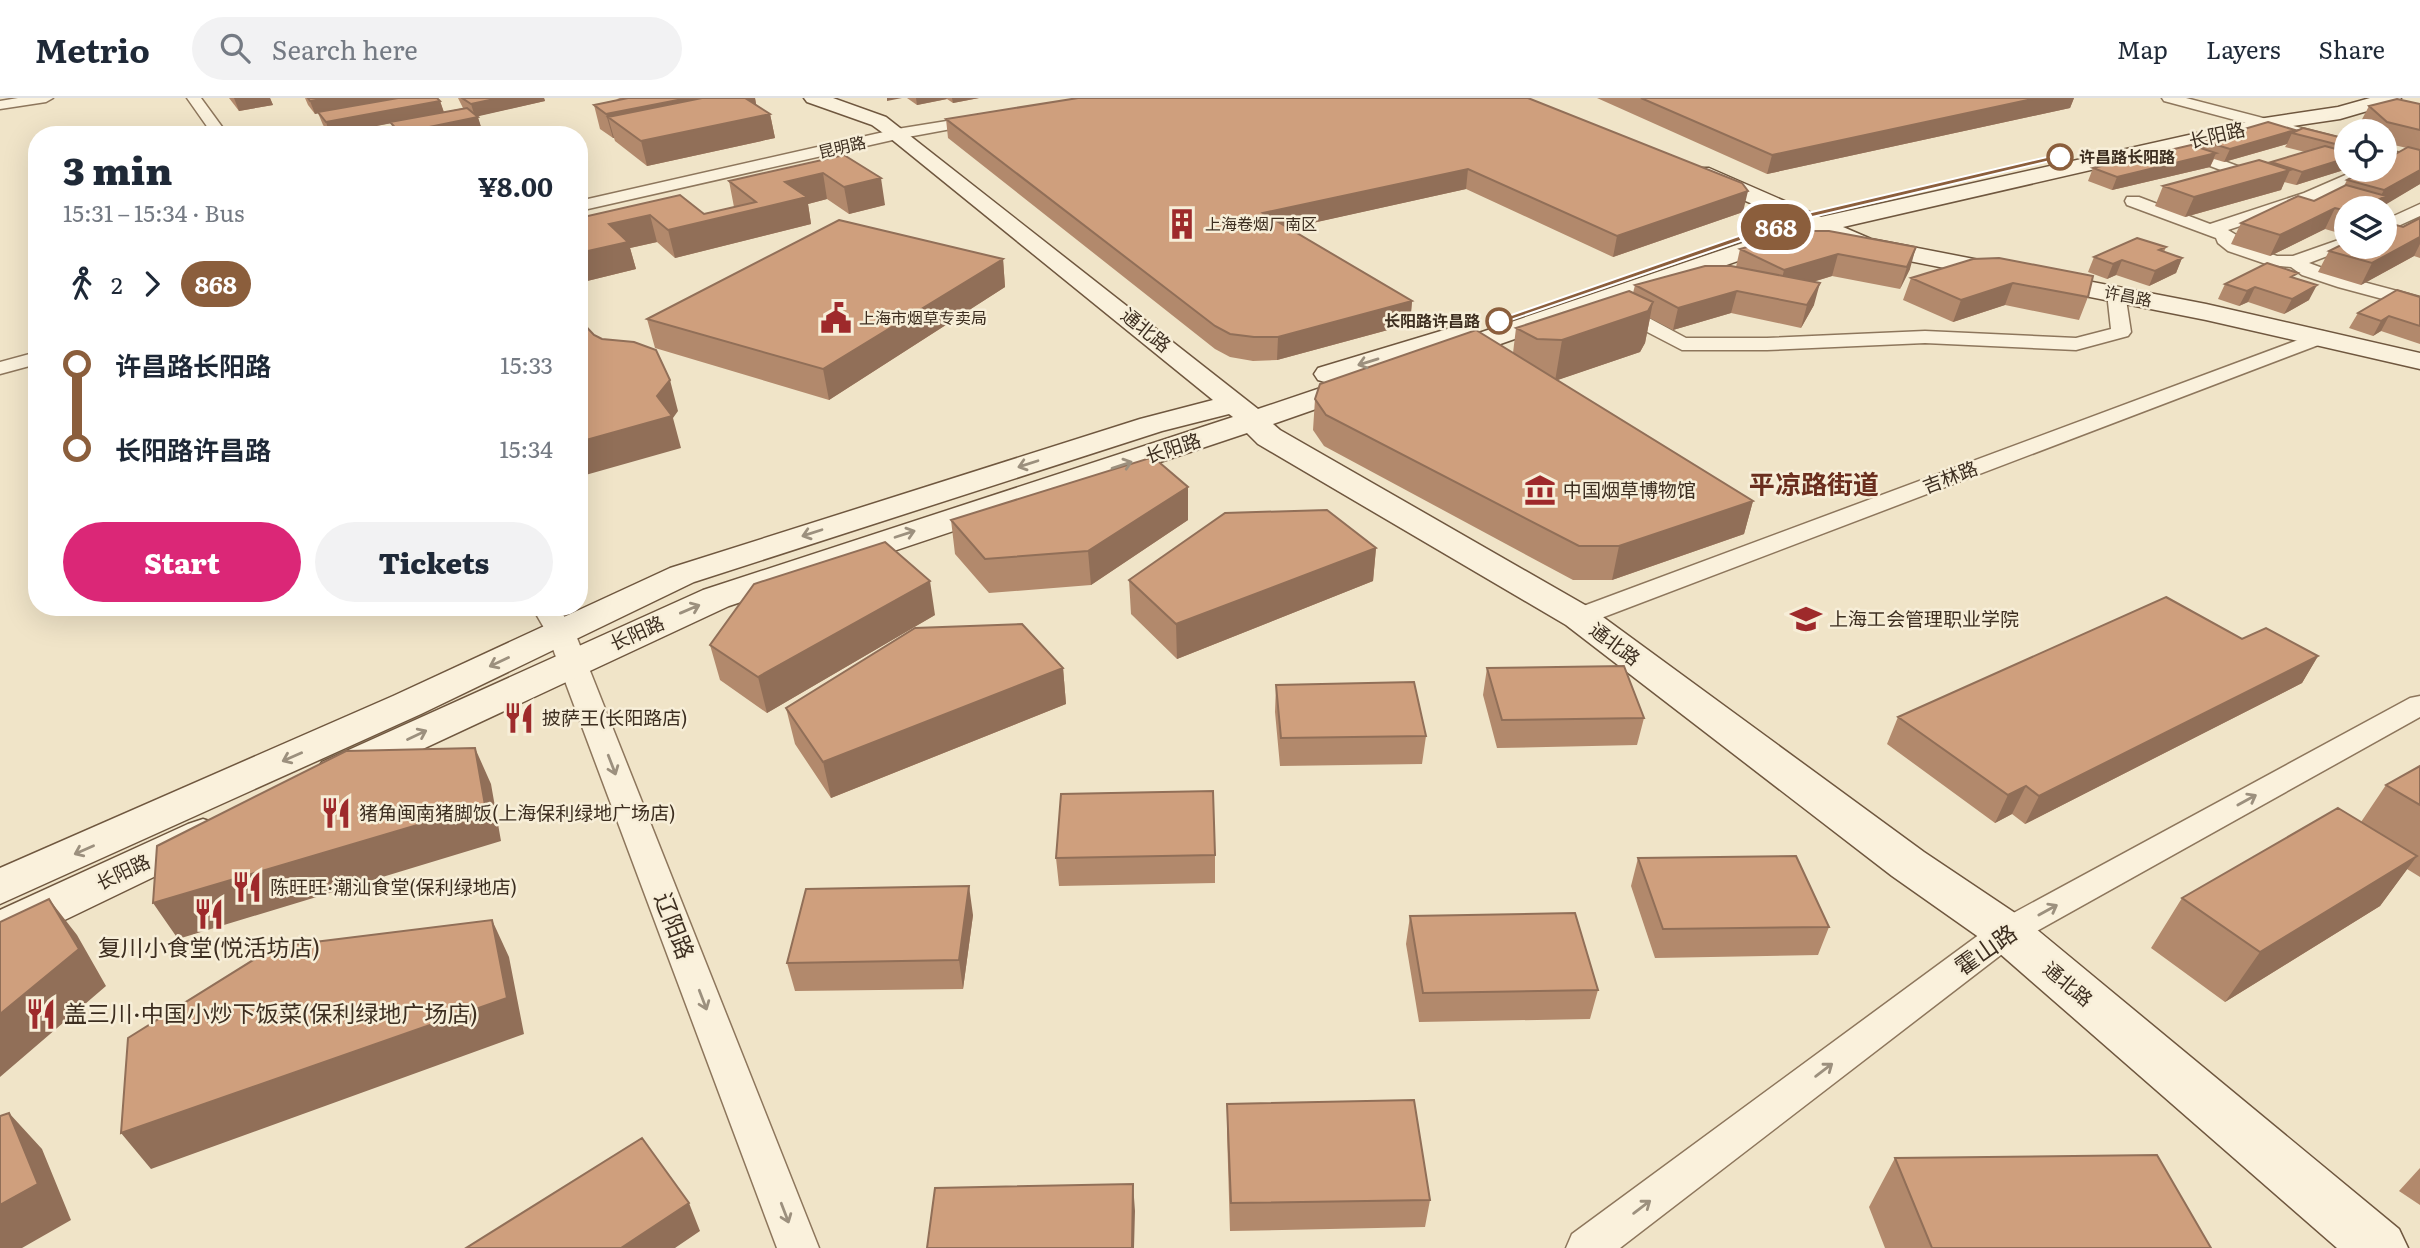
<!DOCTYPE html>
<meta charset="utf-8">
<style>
body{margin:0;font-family:Literata,"Noto Sans SC",serif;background:#f2f2f3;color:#1f2937;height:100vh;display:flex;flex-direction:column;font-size:26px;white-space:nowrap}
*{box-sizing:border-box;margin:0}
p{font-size:23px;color:#747a83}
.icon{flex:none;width:38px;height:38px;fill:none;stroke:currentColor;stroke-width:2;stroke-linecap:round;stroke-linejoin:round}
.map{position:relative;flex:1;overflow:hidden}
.side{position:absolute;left:28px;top:28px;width:560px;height:490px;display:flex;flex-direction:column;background:#fff;border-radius:28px;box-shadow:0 7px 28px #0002}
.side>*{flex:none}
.badge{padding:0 14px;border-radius:23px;font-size:24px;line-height:46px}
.tools{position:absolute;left:2334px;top:21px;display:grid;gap:14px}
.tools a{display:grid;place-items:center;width:63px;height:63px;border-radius:50%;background:#fff;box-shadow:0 7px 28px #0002;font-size:35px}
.map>.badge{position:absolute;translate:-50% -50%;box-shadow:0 0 0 4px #fff}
.legs{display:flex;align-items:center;gap:10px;height:77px;padding:0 35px;font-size:23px}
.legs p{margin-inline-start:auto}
.head{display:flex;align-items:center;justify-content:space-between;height:119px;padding:0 35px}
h1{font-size:38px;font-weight:800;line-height:52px}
.cta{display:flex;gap:14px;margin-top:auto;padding:14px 35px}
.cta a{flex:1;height:80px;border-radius:42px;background:#db2777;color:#fff;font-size:28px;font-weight:800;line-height:80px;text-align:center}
.cta a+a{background:#f2f2f3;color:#1f2937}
ul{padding:0 35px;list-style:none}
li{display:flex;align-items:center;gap:24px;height:84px;font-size:26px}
li i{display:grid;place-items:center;width:10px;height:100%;margin:0 9px;background:currentColor}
li i::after{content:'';width:18px;height:18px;margin:-9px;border:5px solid;border-radius:50%;background:#fff}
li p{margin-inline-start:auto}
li:first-child i{background:linear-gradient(#0000 50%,currentColor 0)}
li:last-child i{background:linear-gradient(currentColor 50%,#0000 0)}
header{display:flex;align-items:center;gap:42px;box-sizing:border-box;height:98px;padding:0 35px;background:#fff;border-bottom:2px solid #e0e1e3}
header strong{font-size:33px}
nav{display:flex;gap:38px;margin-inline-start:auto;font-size:24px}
.search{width:490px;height:63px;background:#f2f2f3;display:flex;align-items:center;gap:18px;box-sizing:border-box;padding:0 24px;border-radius:38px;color:#747a83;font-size:26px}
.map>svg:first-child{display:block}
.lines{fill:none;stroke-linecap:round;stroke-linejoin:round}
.street-casing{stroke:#8d765c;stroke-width:3}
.secondary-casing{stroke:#6f573f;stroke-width:3}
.street{fill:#faf1dc;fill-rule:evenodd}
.secondary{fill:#faf1dc;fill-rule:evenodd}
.wall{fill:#b2896c}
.shaded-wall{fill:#916f58}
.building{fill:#cf9f7d;stroke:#916f58;stroke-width:2}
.oneway{stroke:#9c907e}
.line-1{fill:#8b5e3c;stroke:#fff;stroke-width:2}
.stop-1-dot{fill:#fff;stroke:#8b5e3c;stroke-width:3.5}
.labels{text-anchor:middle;stroke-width:5;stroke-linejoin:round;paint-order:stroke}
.far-street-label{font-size:16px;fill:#3d2e20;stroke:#f7eed8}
.far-stop-label{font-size:16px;font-weight:bold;fill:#3d2e20;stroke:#f7eed8;text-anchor:start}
.far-poi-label{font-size:16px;fill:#3d2e20;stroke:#f7eed8;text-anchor:start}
.street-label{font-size:19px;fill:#3d2e20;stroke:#f7eed8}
.poi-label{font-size:19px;fill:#3d2e20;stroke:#f7eed8;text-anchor:start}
.near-street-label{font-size:23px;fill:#3d2e20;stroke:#f7eed8}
.near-poi-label{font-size:23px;fill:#3d2e20;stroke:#f7eed8}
.district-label{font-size:26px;font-weight:bold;fill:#6b2e1e;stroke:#f7eed8}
</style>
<header>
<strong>Metrio</strong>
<div class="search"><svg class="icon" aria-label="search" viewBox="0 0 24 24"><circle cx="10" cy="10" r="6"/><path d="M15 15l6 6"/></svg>Search here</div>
<nav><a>Map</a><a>Layers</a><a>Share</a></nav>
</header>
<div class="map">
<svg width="2420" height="1150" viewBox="0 0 2420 1150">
<rect width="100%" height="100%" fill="#f0e4c8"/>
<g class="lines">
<defs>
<path id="street" d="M18,0H53L46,4L0,11V3Z
M187,0H201L228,37H213Z
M2162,0H2186L2347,42V52L2164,3Z
M984,17L991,21L989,24L897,41L579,113V103L897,31Z
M2178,46L2270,80L2272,83L2270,86H2258L2173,54L2170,51L2173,48Z
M2385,51L2420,60V70L2385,61Z
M2357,72H2378L2316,103L2228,132L2238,138L2235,141L2240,145L2277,158H2293L2347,139V149H2351L2309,165L2352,181L2420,199V211L2338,189L2302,177L2291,169L2269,167L2228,153L2218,145L2216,140L2127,107L2125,103L2127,99H2139L2210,126L2304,95Z
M2420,106V118L2385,134V122Z
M2116,189L2125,195L2131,234L2128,238L2076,252L1925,245L1767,252H1682L1607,213L1604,209L1614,203L1621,205L1686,240H1767L1925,233L2076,240L2111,231L2107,195Z
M2322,233L2329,235L2332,239L2329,243L1588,525L1579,527L1570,525L1566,519L1570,513Z
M37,254V266L0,276V264Z
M532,509H558L575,535L819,1150H777L547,535Z
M2420,598V619L2019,843L1620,1150H1566L1572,1136L1995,825L2410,600Z"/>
<path id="secondary" d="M804,0H833L886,19L1258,311L1356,278L1366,275L1376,278L1380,284L1376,290L1273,326L1280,332L1592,511L1924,754L2024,821L2399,1131L2408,1150H2337L1990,847L1892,778L1566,527L1258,346L1247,335L729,508L352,684L337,688L322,684L316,674L322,664L703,492L1233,319L1229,316L1162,333L694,484L421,616L0,806V770L393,598L670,470L1140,321L1213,302L890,40L872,27L807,4Z
M2370,0H2401L2398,4L2340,21L2265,32L1843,129L1871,141L2206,206L2420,255V271L2206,222L1864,154L1818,135L1449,264L1439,266L1429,264L1425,258L1428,254L1328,285L1318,282L1314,276L1318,270L1464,226L1474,228L1476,236L1798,126L1693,80L1690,75L1693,70H1709L1821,119L2265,20L2338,9Z
M203,721L218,726L225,737L218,748L17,845L0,850V812L188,726Z"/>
</defs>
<use href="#street" class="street-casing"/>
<use href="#secondary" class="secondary-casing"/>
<use href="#street" class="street"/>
<use href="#secondary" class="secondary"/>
</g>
<path class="wall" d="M229,0H270L273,7L239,13Z
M305,0H437L440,3L444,14L463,10L458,0H544L545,3L477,18L482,32L459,37H395L391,25L330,37L323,27L318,15L315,16L308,7Z
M617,0H755L756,7L770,16L775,40L647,68L615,43L614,40H613L600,31L594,7L620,1Z
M907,0H979L953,5L947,1L917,7Z
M1078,0L1743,114L1613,159L1466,91L1289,130L1412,203L1410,226L1277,262L1253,263L1230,259L1215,251L948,40L946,21Z
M1597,0H2074L2070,10L1767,76Z
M2420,6V86L2380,109L2347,110V133L2342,136L2325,131L2270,158L2231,146L2241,125L2314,103L2344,88L2347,82L2407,50L2385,45V33H2367L2359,27L2369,8Z
M2294,34L2347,41V71L2296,87L2284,84L2281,92L2185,119L2155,108L2163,88L2270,66L2271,64L2305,54L2285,49L2287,46L2224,64L2214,61L2210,69L2112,92L2088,83L2093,70L2200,50L2203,43Z
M844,57L885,107L849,116L827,101L808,106L811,126L675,160L657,144L630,150L636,171L579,185V120L680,97L704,116L734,109L729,83Z
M2420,120V160L2414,158L2361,187L2318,174L2329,153L2403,129Z
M1805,133L1910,171L1900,191L1832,178L1813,184L1814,207L1801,230L1731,215L1673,232L1650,220L1645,245L1640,254L1557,282L1753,403L1744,436L1612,482H1573L1324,348L1313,332L1315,301L1513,255L1516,230L1633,195L1635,187L1736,169L1740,151Z
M2166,149L2164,154L2182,160L2176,175L2149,188L2116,177L2107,181L2088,174L2094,159Z
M1003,161L1005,189L829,302L655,250L647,221Z
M1973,161L2088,199L2079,222L2005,207L1953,224L1903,202L1911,180Z
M2295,180L2309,202L2284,216L2248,204L2239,208L2218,201L2225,186Z
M2420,198V246L2381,233L2373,238L2349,230L2358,215L2419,199Z
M1188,389V422L1091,487L989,495L955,456L951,422Z
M1376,450L1373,483L1177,561L1131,516L1129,482Z
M935,517L767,615L720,582L710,547Z
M2242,541L2318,558L2302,585L2025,726L2012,716L1995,725L1887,646L1898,619Z
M1063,570L1066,606L831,700L795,646L786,610Z
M1487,570L1644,620L1637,647L1497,650L1483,597Z
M1276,587L1426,638L1422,666L1280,668L1275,614Z
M2420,668V779L2407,771L2380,808L2225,904L2151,850L2182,800L2361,724L2386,687Z
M1215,757V785L1059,788L1056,760Z
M1638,760L1829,829L1818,857L1655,860L1631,788Z
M973,817L963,891L795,893L787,865Z
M1410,818L1598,892L1590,921L1419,924L1406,846Z
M1227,1006L1430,1102L1425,1129L1230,1133L1227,1034Z
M1895,1060L2211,1150H1885L1869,1109Z
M2420,1070V1107L2399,1093Z"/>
<path class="shaded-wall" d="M234,0H270L273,7L239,13Z
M328,0H403L315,16L310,3Z
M499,0H544L545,3L475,19L471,6Z
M688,0H755L757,11L608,19L614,40H613L606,16Z
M887,0H902L887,3Z
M916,0H946L947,1L917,7Z
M952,0H979L953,5Z
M2037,0H2074L2070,10L1767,76L1772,57Z
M440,3L444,15L330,37L326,24Z
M770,16L775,40L647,68L641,43Z
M478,19L482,32L459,37H401L400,35Z
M2295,32L2293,36L2292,35L2287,46L2224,64L2230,51Z
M2216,55L2210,69L2112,92L2117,79Z
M2347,60V71L2296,87L2302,74Z
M1468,71L1466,91L1263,136V115Z
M2290,72L2281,92L2185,119L2194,99Z
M2420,72V86L2380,110H2362L2379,101L2384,92Z
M823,75L827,101L808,106L811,126L675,160L668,132L788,103L785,84Z
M881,80L885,107L849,116L844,89Z
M1748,93L1743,114L1613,159L1617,138Z
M2335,110L2325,131L2270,158L2280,137Z
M650,117L657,144L630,150L636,171L579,185V155L609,126Z
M2347,127V133L2342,136Z
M2420,139V146L2414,158L2361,187L2372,165Z
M1916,149L1910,171L1900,191L1907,169Z
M1838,156L1832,178L1779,194L1784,172Z
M2182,160L2176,175L2149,188L2155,173Z
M1003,161L1005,189L829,302L823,271Z
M2122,162L2116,177L2107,181L2113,166Z
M1820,185L1814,207L1801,230L1807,207Z
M2013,185L2005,207L1953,224L1961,202Z
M2317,187L2309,202L2284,216L2292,201Z
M2255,189L2248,204L2239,208L2247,193Z
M1737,193L1731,215L1673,232L1678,210Z
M1412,203L1410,226L1277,262L1278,239Z
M1653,204L1645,245L1640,254L1555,283L1562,242Z
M2389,218L2381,233L2373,238L2381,223Z
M670,282L678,313L673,320L681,350L582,378L579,371V344L657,298Z
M1188,389V422L1091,487L1088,453Z
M1753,403L1744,436L1612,482L1619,448Z
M1376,450L1373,483L1177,561L1176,526Z
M930,483L935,517L767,615L758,579Z
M2318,558L2302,585L2025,726L2039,698Z
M1063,570L1066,606L831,700L823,664Z
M475,650L491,686L501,743L178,841L153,805Z
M2026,688L2012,716L1995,725L2008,697Z
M2417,758L2380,808L2225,904L2260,854Z
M969,788L973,817L963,891L959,862Z
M49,801L77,837L106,888L0,979V916Z
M492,822L509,859L524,936L151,1071L121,1035Z
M9,1015L42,1051L71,1122L22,1150H0V1107Z
M1133,1086L1135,1113L1134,1150H1132Z
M689,1105L700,1133L675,1150H621Z"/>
<path class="building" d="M308,0H328L310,3Z
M398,0H437L440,3L326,24L318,14Z
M462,0H499L471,6Z
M628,0H688L606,16L594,7Z
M702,0H745L770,16L641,43L608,19Z
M1078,0H1528L1742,85L1748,93L1617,138L1468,71L1263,115L1412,203L1278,239H1254L1230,236L1215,228L946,21Z
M1641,0H2037L1772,57Z
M2397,1L2420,6V32L2387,24L2369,8Z
M467,10L478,19L400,35L390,24Z
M2268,24L2295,32L2230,51L2203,43Z
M2303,30L2347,41V49L2292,35Z
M2191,47L2216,55L2117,79L2093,70Z
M2325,48L2347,54V60L2302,74L2271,64Z
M2408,49L2420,52V72L2384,92L2347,82L2366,72H2385V62Z
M844,57L881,80L844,89L823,75L785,84L807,99L668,132L650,117L609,126L628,144L579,155V120L680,97L704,116L756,104L729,83Z
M2259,62L2290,72L2194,99L2163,88Z
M2346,87L2386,98L2362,110H2347V113L2335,110L2280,137L2241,125L2298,98L2314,103Z
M2420,120V139L2372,165L2329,153L2347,144V149H2385V124L2403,129Z
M839,122L1003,161L823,271L647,221Z
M1805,133H1829L1916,149L1907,169L1838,156L1784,172L1740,151Z
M2137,140L2166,149L2159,152L2182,160L2155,173L2122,162L2113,166L2094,159Z
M1999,160L2093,178L2088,199L2013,185L1961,202L1911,180L1973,161Z
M2267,165L2298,175L2291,179L2317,187L2292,201L2255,189L2247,193L2225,186Z
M1705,168H1731L1820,185L1807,207L1737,193L1678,210L1635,187Z
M2397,192L2420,199V228L2389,218L2381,223L2358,215Z
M1629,193L1653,204L1648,213L1562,242L1537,241L1516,230Z
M579,221L594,237L602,241L634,244L656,252L670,282L657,298L672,318L579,344Z
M1476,232L1753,403L1619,448H1579L1326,317L1315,301L1320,286Z
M1153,359L1188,389L1088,453L985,461L951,422Z
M1327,412L1376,450L1176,526L1129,482L1225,415Z
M885,444L930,483L758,579L710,547L754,486Z
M2166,499L2242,541L2266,530L2318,558L2039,698L2026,688L2008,697L1898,619Z
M1022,526L1063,570L823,664L786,610L915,530Z
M1624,568L1644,620L1502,622L1487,570Z
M1414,584L1426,638L1281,640L1276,587Z
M475,650L485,707L153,805L157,748L346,653Z
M2420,668V707L2386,687Z
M1213,693L1215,757L1056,760L1061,696Z
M2338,710L2417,758L2260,854L2182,800Z
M1796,758L1829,829L1663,831L1638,760Z
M969,788L959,862L787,865L806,791Z
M49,801L79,851L0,916V824Z
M1575,815L1598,892L1423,895L1410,818Z
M492,822L507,900L121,1035L128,940L274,849Z
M1414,1002L1430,1102L1231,1105L1227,1006Z
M9,1015L38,1086L0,1107V1018Z
M642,1040L689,1105L621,1150H466Z
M2157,1057L2211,1150H1932L1895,1060Z
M1133,1086L1132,1150H927L935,1090Z"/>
<defs><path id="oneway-shaft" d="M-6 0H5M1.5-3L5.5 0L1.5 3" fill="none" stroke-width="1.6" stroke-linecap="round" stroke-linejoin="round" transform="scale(1.75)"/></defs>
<g class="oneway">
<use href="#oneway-shaft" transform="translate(1368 264) rotate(163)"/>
<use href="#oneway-shaft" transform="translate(1028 366) rotate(162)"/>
<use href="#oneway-shaft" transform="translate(1122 367) rotate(-18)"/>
<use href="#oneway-shaft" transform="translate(812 435) rotate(162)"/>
<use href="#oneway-shaft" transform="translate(905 436) rotate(-18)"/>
<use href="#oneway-shaft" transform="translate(690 511) rotate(-23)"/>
<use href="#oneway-shaft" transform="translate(499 564) rotate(155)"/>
<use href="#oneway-shaft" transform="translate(417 637) rotate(-25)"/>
<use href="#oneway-shaft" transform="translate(292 659) rotate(156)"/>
<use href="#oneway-shaft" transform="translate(612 667) rotate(69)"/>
<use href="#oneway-shaft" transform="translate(2247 702) rotate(-29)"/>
<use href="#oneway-shaft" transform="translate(84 752) rotate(156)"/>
<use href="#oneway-shaft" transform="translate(2048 812) rotate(-29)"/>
<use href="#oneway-shaft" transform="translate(703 902) rotate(69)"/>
<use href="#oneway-shaft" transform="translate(1824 972) rotate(-37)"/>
<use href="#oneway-shaft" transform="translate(1642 1109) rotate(-37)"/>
<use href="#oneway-shaft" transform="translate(785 1115) rotate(69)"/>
</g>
<path class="line-1" d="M2060,56L2063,60L1804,121L1502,225L1494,223L1799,117Z"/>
<defs>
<symbol id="building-bare" viewBox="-9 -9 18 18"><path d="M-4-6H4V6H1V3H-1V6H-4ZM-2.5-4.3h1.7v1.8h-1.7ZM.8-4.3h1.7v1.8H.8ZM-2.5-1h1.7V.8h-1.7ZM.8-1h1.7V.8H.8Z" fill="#9e2a2b" stroke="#f7eed8" stroke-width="2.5" paint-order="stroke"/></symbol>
<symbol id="civic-bare" viewBox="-9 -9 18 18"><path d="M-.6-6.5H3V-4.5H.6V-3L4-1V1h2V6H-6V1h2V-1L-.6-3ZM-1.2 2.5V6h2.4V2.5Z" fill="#9e2a2b" stroke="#f7eed8" stroke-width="2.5" paint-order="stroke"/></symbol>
<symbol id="museum-bare" viewBox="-9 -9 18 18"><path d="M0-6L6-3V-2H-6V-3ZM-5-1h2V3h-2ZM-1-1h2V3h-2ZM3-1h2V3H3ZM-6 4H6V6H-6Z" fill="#9e2a2b" stroke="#f7eed8" stroke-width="2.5" paint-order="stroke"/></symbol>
<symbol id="university-bare" viewBox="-9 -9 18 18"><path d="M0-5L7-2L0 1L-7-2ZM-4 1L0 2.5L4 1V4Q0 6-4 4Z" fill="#9e2a2b" stroke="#f7eed8" stroke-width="2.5" paint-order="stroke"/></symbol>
<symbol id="restaurant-bare" viewBox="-9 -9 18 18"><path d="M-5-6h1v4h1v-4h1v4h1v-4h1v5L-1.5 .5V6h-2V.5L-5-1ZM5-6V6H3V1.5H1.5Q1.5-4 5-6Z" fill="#9e2a2b" stroke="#f7eed8" stroke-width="2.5" paint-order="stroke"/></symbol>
</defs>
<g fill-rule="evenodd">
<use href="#building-bare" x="1160" y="104" width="44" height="44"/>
<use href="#civic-bare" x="814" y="198" width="44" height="44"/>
<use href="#museum-bare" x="1518" y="370" width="44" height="44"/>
<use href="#university-bare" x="1784" y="499" width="44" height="44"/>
<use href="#restaurant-bare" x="497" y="598" width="44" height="44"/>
<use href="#restaurant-bare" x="314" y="693" width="44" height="44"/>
<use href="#restaurant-bare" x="225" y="767" width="44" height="44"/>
<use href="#restaurant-bare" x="187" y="794" width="44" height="44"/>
<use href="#restaurant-bare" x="19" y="894" width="44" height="44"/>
</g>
<g class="stop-1-dot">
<circle cx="2060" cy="59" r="12"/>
<circle cx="1499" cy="223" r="12"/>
</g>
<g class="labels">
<g class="far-street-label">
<text transform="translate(842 49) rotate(-13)" y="6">昆明路</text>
<text transform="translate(2128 198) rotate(11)" y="6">许昌路</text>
</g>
<g class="far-stop-label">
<text x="2079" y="65">许昌路长阳路</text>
<text x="1480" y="229" text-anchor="end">长阳路许昌路</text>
</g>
<g class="far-poi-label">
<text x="1205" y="132">上海卷烟厂南区</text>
<text x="859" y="226">上海市烟草专卖局</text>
</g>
<g class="street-label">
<text transform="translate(2217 37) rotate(-13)" y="7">长阳路</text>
<text transform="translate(1146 232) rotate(39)" y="7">通北路</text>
<text transform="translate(1173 350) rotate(-18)" y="7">长阳路</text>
<text transform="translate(1950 379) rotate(-21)" y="7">吉林路</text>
<text transform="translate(637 535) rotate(-24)" y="7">长阳路</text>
<text transform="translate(1615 546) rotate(37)" y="7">通北路</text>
<text transform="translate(123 774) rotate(-25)" y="7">长阳路</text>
<text transform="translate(2068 886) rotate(40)" y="7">通北路</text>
</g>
<g class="poi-label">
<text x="1563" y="399">中国烟草博物馆</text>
<text x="1829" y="528">上海工会管理职业学院</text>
<text x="542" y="627">披萨王(长阳路店)</text>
<text x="359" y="722">猪角闽南猪脚饭(上海保利绿地广场店)</text>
<text x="270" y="796">陈旺旺·潮汕食堂(保利绿地店)</text>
</g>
<g class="near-street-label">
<text transform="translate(674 828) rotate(69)" y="8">辽阳路</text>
<text transform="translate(1986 852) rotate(-35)" y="8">霍山路</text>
</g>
<g class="near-poi-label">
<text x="209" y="858">复川小食堂(悦活坊店)</text>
<text x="64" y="924" text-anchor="start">盖三川·中国小炒下饭菜(保利绿地广场店)</text>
</g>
<g class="district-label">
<text x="1814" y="396">平凉路街道</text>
</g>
</g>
</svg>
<div class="tools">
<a><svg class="icon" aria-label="locate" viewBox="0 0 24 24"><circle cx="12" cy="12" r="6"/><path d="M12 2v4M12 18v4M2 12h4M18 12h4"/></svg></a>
<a><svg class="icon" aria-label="layers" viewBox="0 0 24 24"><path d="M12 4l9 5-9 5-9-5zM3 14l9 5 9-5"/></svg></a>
</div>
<b class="badge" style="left:1776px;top:129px;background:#8b5e3c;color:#fff">868</b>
<section class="side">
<div class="head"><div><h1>3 min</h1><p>15:31 – 15:34 · Bus</p></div><b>¥8.00</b></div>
<div class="legs"><svg class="icon" aria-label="walk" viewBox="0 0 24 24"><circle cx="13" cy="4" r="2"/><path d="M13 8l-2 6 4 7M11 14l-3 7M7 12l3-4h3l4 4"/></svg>2<svg class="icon" aria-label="forward" viewBox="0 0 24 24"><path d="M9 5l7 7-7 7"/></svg><b class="badge" style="background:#8b5e3c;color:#fff">868</b></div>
<ul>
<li><i style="color:#8b5e3c"></i><b>许昌路长阳路</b><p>15:33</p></li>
<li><i style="color:#8b5e3c"></i><b>长阳路许昌路</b><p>15:34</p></li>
</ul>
<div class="cta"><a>Start</a><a>Tickets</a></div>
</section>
</div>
